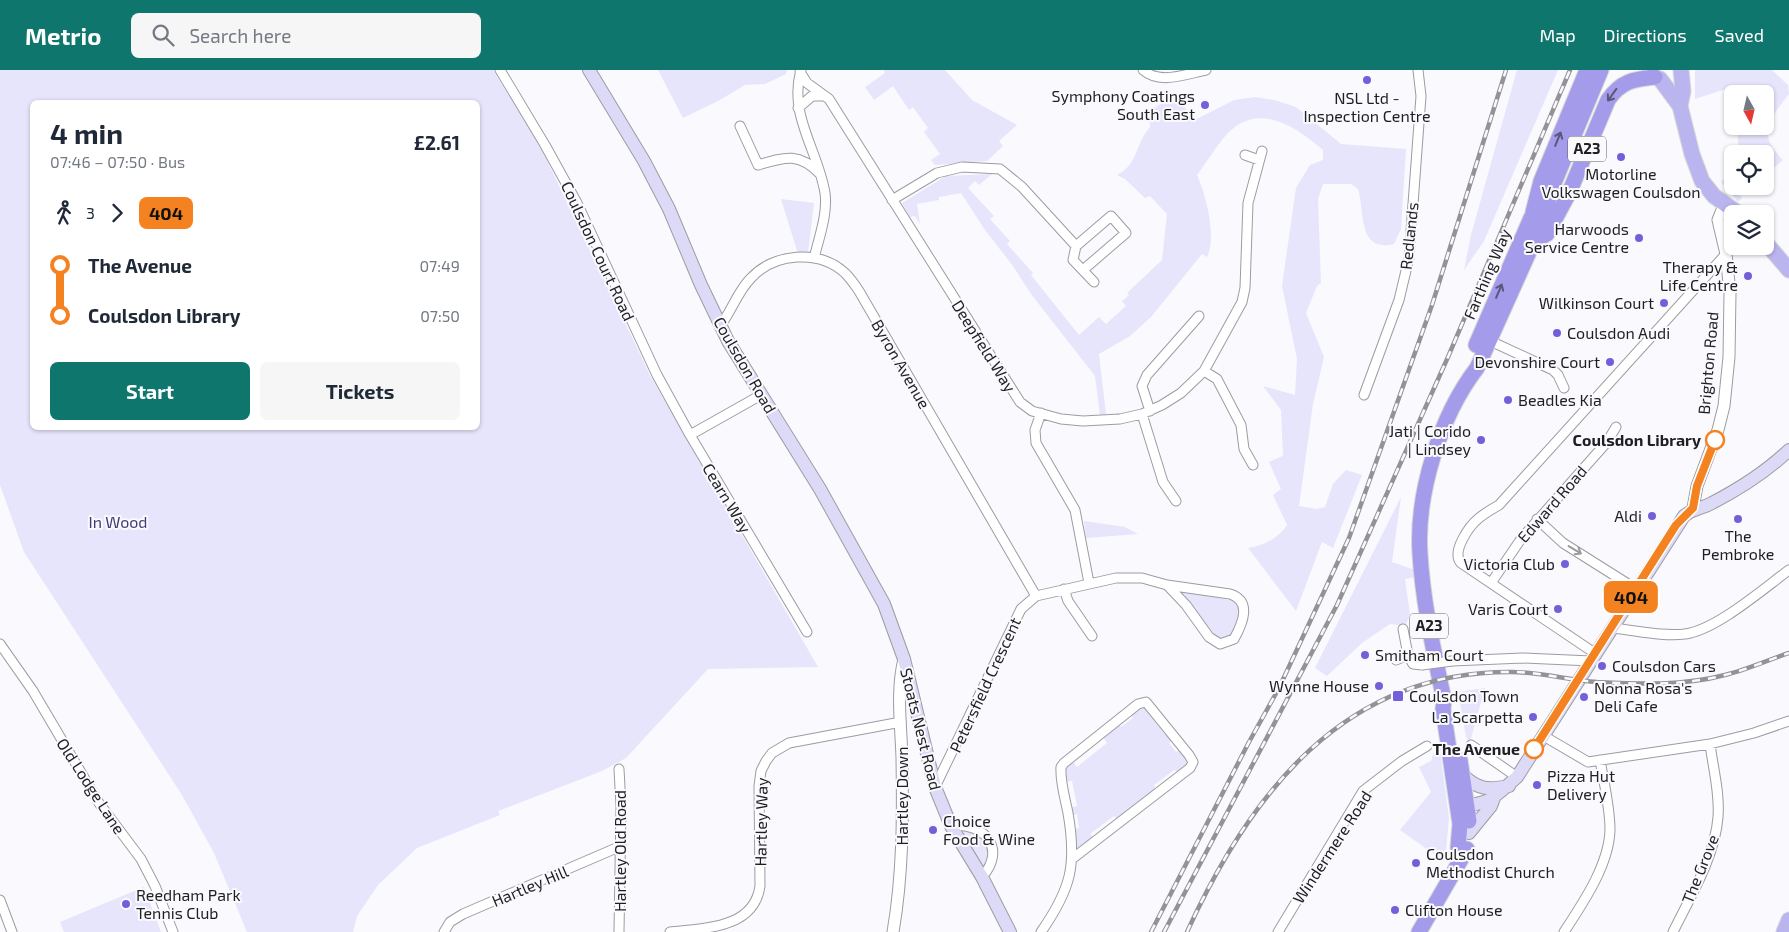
<!DOCTYPE html>
<meta charset="utf-8">
<style>
body{margin:0;font-family:"Exo 2",sans-serif;background:#f6f6f7;color:#1f2937;height:100vh;display:flex;flex-direction:column;font-size:19px;white-space:nowrap}
*{box-sizing:border-box;margin:0}
p{font-size:16px;color:#747a83}
.icon{flex:none;width:28px;height:28px;fill:none;stroke:currentColor;stroke-width:2;stroke-linecap:round;stroke-linejoin:round}
.map{position:relative;flex:1;overflow:hidden}
.panel{position:absolute;left:30px;top:30px;width:450px;height:330px;display:flex;flex-direction:column;background:#fff;border-radius:8px;box-shadow:0 1px 4px #0004}
.panel>*{flex:none}
.badge{padding:0 10px;border-radius:8px;font-size:18px;line-height:32px}
.needle{width:32px;rotate:172deg}
.tools{position:absolute;left:1724px;top:15px;display:grid;gap:10px}
.tools a{display:grid;place-items:center;width:50px;height:50px;border-radius:8px;background:#fff;box-shadow:0 1px 4px #0004;font-size:25px}
.map>.badge{position:absolute;translate:-50% -50%;box-shadow:0 0 0 2px #fff}
.legs{display:flex;align-items:center;gap:8px;height:55px;padding:0 20px;font-size:16px}
.legs p{margin-inline-start:auto}
.overview{display:flex;align-items:center;justify-content:space-between;height:85px;padding:0 20px}
h1{font-size:28px;font-weight:700;line-height:38px}
.button{display:flex;gap:10px;margin-top:auto;padding:10px 20px}
.button a{flex:1;height:58px;border-radius:8px;background:#0f766e;color:#fff;font-size:20px;font-weight:700;line-height:58px;text-align:center}
.button a+a{background:#f6f6f7;color:#1f2937}
ul{padding:0 20px;list-style:none}
li{display:flex;align-items:center;gap:18px;height:50px;font-size:19px}
li i{display:grid;place-items:center;width:8px;height:100%;margin:0 6px;background:currentColor}
li i::after{content:'';width:12px;height:12px;margin:-6px;border:4px solid;border-radius:50%;background:#fff}
li p{margin-inline-start:auto}
li:first-child i{background:linear-gradient(#0000 50%,currentColor 0)}
li:last-child i{background:linear-gradient(currentColor 50%,#0000 0)}
header{display:flex;align-items:center;gap:30px;box-sizing:border-box;height:70px;padding:0 25px;background:#0f766e;color:#fff}
header strong{font-size:24px}
nav{display:flex;gap:28px;margin-inline-start:auto;font-size:18px}
.search{width:350px;height:45px;background:#f6f6f7;display:flex;align-items:center;gap:12px;box-sizing:border-box;padding:0 18px;border-radius:8px;color:#747a83;font-size:19px}
.map>svg:first-child{display:block}
.green{fill:#e6e5fc;fill-rule:evenodd}
.lines{fill:none;stroke-linecap:round;stroke-linejoin:round}
.minor-casing{stroke:#9d9ca2;stroke-width:11}
.tertiary-casing{stroke:#9d9ca2;stroke-width:13}
.secondary-casing{stroke:#9d9ca2;stroke-width:14}
.primary-casing{stroke:#d7d7d7;stroke-width:17}
.trunk-casing{stroke:#d7d7d7;stroke-width:17}
.minor{stroke:#fff;stroke-width:9}
.tertiary{stroke:#fff;stroke-width:11}
.secondary{stroke:#dddaf7;stroke-width:12}
.primary{stroke:#bbb5ef;stroke-width:15}
.trunk{stroke:#a49cea;stroke-width:15}
.rail-casing{stroke:#939397;stroke-width:4.5}
.rail{stroke:#f9f9fe;stroke-width:2.5;stroke-dasharray:8;stroke-linecap:butt}
.minor-bridge-casing{stroke:#9d9ca2;stroke-width:11;stroke-linecap:butt}
.minor-bridge{stroke:#fff;stroke-width:9}
.oneway{stroke:#5b577b}
.oneway2{stroke:#9a9a9b}
.line-1-casing{stroke:#fff;stroke-width:11}
.line-1{stroke:#f58220;stroke-width:8}
.poi-dot{fill:#745fda;stroke:#f9f9fe;stroke-width:2}
.stop-1-dot{fill:#fff;stroke:#f58220;stroke-width:2.5}
.labels{text-anchor:middle;stroke-width:4;stroke-linejoin:round;paint-order:stroke}
.shield{fill:#f9f9fe;stroke:#606063;stroke-width:1}
.shield-label{font-size:15px;font-weight:bold;fill:#1f1f21}
.poi-label{font-size:16px;fill:#1f1f21;stroke:#f9f9fe;text-anchor:end}
.street-label{font-size:16px;fill:#1f1f21;stroke:#f9f9fe}
.stop-label{font-size:16px;font-weight:bold;fill:#1f1f21;stroke:#f9f9fe;text-anchor:end}
.park-label{font-size:16px;fill:#423a79;stroke:#f9f9fe}
</style>
<header>
<strong>Metrio</strong>
<div class="search"><svg class="icon" aria-label="search" viewBox="0 0 24 24"><circle cx="10" cy="10" r="6"/><path d="M15 15l6 6"/></svg>Search here</div>
<nav><a>Map</a><a>Directions</a><a>Saved</a></nav>
</header>
<div class="map">
<svg width="1789" height="862" viewBox="0 0 1789 862">
<rect width="100%" height="100%" fill="#f9f9fe"/>
<path class="green" d="M0,0H493L541,78L651,307L818,597L708,599L626,688L602,701L498,741L500,745L417,778L378,815L357,846L353,862H247L214,783L182,725L24,482L0,415ZM478,32V358H32V32Z
M658,0H787L786,4L765,14L745,15L718,31L683,48Z
M884,0H945L972,30L1017,55L999,71L1003,76L987,91L935,95L931,90L940,84L924,62L928,58L913,37L909,40L893,16L874,30L865,17L885,3Z
M1517,0H1558L1484,171L1464,200L1471,165Z
M1695,0H1772L1788,15L1789,24C1769,50 1756,63 1783,90L1765,105V84H1739L1737,56H1765V24H1733L1732,17L1695,29Z
M1255,27L1274,30L1296,37L1341,74L1406,79L1401,159L1394,174C1357,183 1365,141 1358,119L1351,114H1323L1318,129L1321,213L1317,216L1306,243L1324,287L1313,334L1299,436L1317,439L1325,437L1333,414L1346,400L1362,405L1333,478L1322,472L1296,541L1248,478C1263,476 1279,468 1287,455L1273,425L1281,419L1269,392L1283,386L1281,340L1263,316L1295,325L1297,289L1282,216L1296,118L1310,95L1323,90V80C1296,57 1259,31 1227,64C1216,76 1207,92 1197,105C1206,125 1217,167 1207,187L1202,184L1151,247L1130,266L1099,284L1106,344L1100,345L1095,306L1031,224L1013,196L985,160L961,123L939,127V130L917,134L920,154L915,146L910,147L902,133L946,106L992,104L979,115L975,111L968,118L994,146L990,149L1010,171L1007,174L1033,203L1031,205L1079,265L1099,247L1106,254L1126,236L1122,231L1129,225L1127,223L1162,190L1167,144L1150,126L1145,128L1125,109L1117,105C1138,95 1135,74 1150,57L1149,42L1165,31L1179,28L1193,51L1234,30Z
M1732,100V116H1749L1739,123L1742,128L1738,132L1721,112Z
M781,129L814,133L808,183L798,184Z
M1401,427L1392,492L1415,500V507L1405,509L1410,545L1405,556L1390,554L1362,573L1327,606L1315,598Z
M1084,451L1125,457L1138,464L1086,468Z
M1181,520L1238,532C1242,548 1237,570 1217,569L1179,523Z
M1485,618L1470,672L1466,667L1458,622Z
M1138,634L1155,640L1149,645L1165,665L1171,661L1176,667L1169,673L1176,682L1183,677L1193,692L1182,704L1174,700L1154,715L1157,724L1119,752L1114,746L1090,764L1096,770L1072,789L1070,760L1079,758L1077,744L1068,746L1067,738L1077,736L1072,711L1062,712L1064,693L1070,688L1077,697L1107,673L1101,664L1116,651L1121,657L1133,648L1128,642Z
M1440,680L1449,748L1445,792L1400,760L1431,722L1419,697L1431,691L1434,682Z
M960,757L977,761L991,778L985,800Z
M144,817L161,862H64L60,852Z"/>
<g class="lines">
<defs>
<path id="minor" d="M500,0L545,75L577,133L657,305L690,365L807,562
M801,0C788,45 818,80 825,123C828,143 819,168 814,188
M1143,0C1160,15 1186,4 1206,0
M800,2L807,13L829,29L1020,332L1032,341L1061,349L1083,351L1120,349L1142,344L1162,335L1181,323L1204,301L1242,232L1245,218L1248,133L1262,81
M798,38L812,26H822
M740,56L758,95C785,87 799,82 820,104
M1245,85L1259,90
M892,130L937,103L962,97L1000,99L1022,117L1076,176L1111,146L1126,163L1083,200
M1076,176L1073,190L1094,212
M720,256C732,241 737,222 751,208C774,183 819,179 845,203C850,208 855,215 859,221L1036,526
M1486,269L1553,300L1558,305L1564,318
M1204,301L1217,309L1241,355L1244,379L1253,395
M1364,325L1399,230L1409,188L1421,26L1418,0
M1150,341L1142,316L1147,305L1199,246
M1041,343L1035,360L1036,373L1075,440L1089,513
M1142,344L1163,412L1176,431
M690,365L761,325
M1537,449L1563,473L1636,519
M1491,513L1521,469L1607,372L1616,357
M1064,519L1068,531L1092,566
M1612,558C1635,560 1662,567 1685,564C1716,560 1763,519 1789,500
M1403,559L1408,585L1413,594L1422,595
M0,574L33,621L99,733L141,789L155,816L173,862
M1596,584L1461,493C1451,482 1469,456 1479,448C1485,443 1492,439 1499,435L1726,184
M1396,590L1408,585
M1452,591L1523,588L1591,591
M1542,665L1588,692L1710,674L1754,663L1789,651
M1471,675L1517,707
M935,717L1021,539L1036,526L1116,508H1142L1167,515L1230,524C1252,531 1243,553 1234,569L1220,574L1209,567L1186,535L1167,515
M951,756C985,752 1007,779 982,807
M0,830L12,862
M444,862L450,852L463,844L621,776
M619,862L621,736L619,699
M670,862C704,858 754,859 760,816L759,716L761,701L766,691L772,683L789,673L901,652
M1041,862C1071,819 1077,795 1068,743C1065,728 1060,712 1061,697L1064,693L1138,634L1146,632L1189,685L1193,692L1190,698L1072,789
M1278,862L1363,721L1402,691L1427,676
M1564,862C1583,833 1609,795 1610,760C1610,737 1604,713 1600,690
M1673,862C1690,827 1715,787 1718,747C1720,723 1713,698 1710,674"/>
<path id="tertiary" d="M1693,438L1697,416L1718,360L1724,336L1729,287L1730,223L1726,184L1718,150L1724,135
M893,862C903,804 903,746 902,688C901,655 896,621 904,589"/>
<path id="secondary" d="M589,0L644,91L669,139L701,215L728,271L820,419L884,534L904,589L935,717L951,756L982,807L1010,862
M1463,705C1478,720 1489,720 1509,716
M1458,736C1492,734 1493,728 1517,707L1684,446C1695,437 1700,440 1712,433C1739,419 1767,401 1789,380
M1469,763L1491,736L1494,728"/>
<path id="primary" d="M1660,9L1680,36L1692,84L1702,111L1714,126L1739,144
M1680,36L1683,21L1681,0
M1765,172L1789,200
M1784,862L1789,850"/>
<path id="trunk" d="M1533,142L1541,111L1587,0
M1534,171L1547,164L1569,123L1608,30C1621,11 1634,9 1655,7
M1476,275L1531,148L1541,133
M1460,690L1469,751
M1462,787L1458,777L1460,754L1443,639L1444,630C1434,582 1423,534 1420,484C1416,424 1440,346 1477,298L1534,171L1554,113L1601,0
M1419,862L1467,779"/>
</defs>
<use href="#minor" class="minor-casing"/>
<use href="#tertiary" class="tertiary-casing"/>
<use href="#secondary" class="secondary-casing"/>
<use href="#primary" class="primary-casing"/>
<use href="#trunk" class="trunk-casing"/>
<use href="#minor" class="minor"/>
<use href="#tertiary" class="tertiary"/>
<use href="#secondary" class="secondary"/>
<use href="#primary" class="primary"/>
<use href="#trunk" class="trunk"/>
<defs>
<path id="rail" d="M1151,862L1249,672L1279,618L1349,468L1432,235L1506,0
M1164,862L1337,535L1448,287L1570,0
M1187,862C1250,724 1344,601 1511,602C1540,602 1568,610 1597,612C1640,614 1683,616 1725,605C1746,600 1768,590 1789,583"/>
</defs>
<use href="#rail" class="rail-casing"/>
<use href="#rail" class="rail"/>
<defs>
<path id="minor-bridge" d="M1422,595L1452,591"/>
</defs>
<use href="#minor-bridge" class="minor-bridge-casing"/>
<use href="#minor-bridge" class="minor-bridge"/>
</g>
<defs><path id="oneway-shaft" d="M-6 0H5M1.5-3L5.5 0L1.5 3" fill="none" stroke-width="1.6" stroke-linecap="round" stroke-linejoin="round" transform="scale(1.25)"/></defs>
<g class="oneway">
<use href="#oneway-shaft" transform="translate(1612 25) rotate(126)"/>
<use href="#oneway-shaft" transform="translate(1558 69) rotate(-68)"/>
<use href="#oneway-shaft" transform="translate(1499 221) rotate(-67)"/>
</g>
<use class="oneway2" href="#oneway-shaft" transform="translate(1575 480) rotate(31)"/>
<g class="lines">
<defs>
<path id="line-1" d="M1534,679L1676,455L1693,438L1697,416L1715,370"/>
</defs>
<use href="#line-1" class="line-1-casing"/>
<use href="#line-1" class="line-1"/>
</g>
<g class="poi-dot">
<circle cx="1367" cy="10" r="5"/>
<circle cx="1205" cy="35" r="5"/>
<circle cx="1621" cy="87" r="5"/>
<circle cx="1639" cy="168" r="5"/>
<circle cx="1748" cy="206" r="5"/>
<circle cx="1664" cy="233" r="5"/>
<circle cx="1557" cy="263" r="5"/>
<circle cx="1610" cy="292" r="5"/>
<circle cx="1508" cy="330" r="5"/>
<circle cx="1481" cy="370" r="5"/>
<circle cx="1652" cy="446" r="5"/>
<circle cx="1738" cy="449" r="5"/>
<circle cx="1565" cy="494" r="5"/>
<circle cx="1558" cy="539" r="5"/>
<circle cx="1365" cy="585" r="5"/>
<circle cx="1602" cy="596" r="5"/>
<circle cx="1379" cy="616" r="5"/>
<rect x="1392" y="620" width="12" height="12" rx="2.5"/>
<circle cx="1584" cy="627" r="5"/>
<circle cx="1533" cy="647" r="5"/>
<circle cx="1537" cy="715" r="5"/>
<circle cx="933" cy="760" r="5"/>
<circle cx="1416" cy="793" r="5"/>
<circle cx="126" cy="834" r="5"/>
<circle cx="1395" cy="840" r="5"/>
</g>
<g class="stop-1-dot">
<circle cx="1715" cy="370" r="9"/>
<circle cx="1534" cy="679" r="9"/>
</g>
<g class="labels">
<g class="shield">
<rect x="1568" y="66.5" width="38" height="25" rx="4"/>
<rect x="1410" y="543.5" width="38" height="25" rx="4"/>
</g>
<g class="shield-label">
<text x="1587" y="84">A23</text>
<text x="1429" y="561">A23</text>
</g>
<g class="poi-label">
<text x="1195" y="32">Symphony Coatings<tspan x="1195" dy="18">South East</tspan></text>
<text x="1367" y="34" text-anchor="middle">NSL Ltd -<tspan x="1367" dy="18">Inspection Centre</tspan></text>
<text x="1621" y="110" text-anchor="middle">Motorline<tspan x="1621" dy="18">Volkswagen Coulsdon</tspan></text>
<text x="1629" y="165">Harwoods<tspan x="1629" dy="18">Service Centre</tspan></text>
<text x="1738" y="203">Therapy &amp;<tspan x="1738" dy="18">Life Centre</tspan></text>
<text x="1654" y="239">Wilkinson Court</text>
<text x="1567" y="269" text-anchor="start">Coulsdon Audi</text>
<text x="1600" y="298">Devonshire Court</text>
<text x="1518" y="336" text-anchor="start">Beadles Kia</text>
<text x="1471" y="367">Jati | Corido<tspan x="1471" dy="18">| Lindsey</tspan></text>
<text x="1642" y="452">Aldi</text>
<text x="1738" y="472" text-anchor="middle">The<tspan x="1738" dy="18">Pembroke</tspan></text>
<text x="1555" y="500">Victoria Club</text>
<text x="1548" y="545">Varis Court</text>
<text x="1375" y="591" text-anchor="start">Smitham Court</text>
<text x="1612" y="602" text-anchor="start">Coulsdon Cars</text>
<text x="1369" y="622">Wynne House</text>
<text x="1594" y="624" text-anchor="start">Nonna Rosa's<tspan x="1594" dy="18">Deli Cafe</tspan></text>
<text x="1409" y="632" text-anchor="start">Coulsdon Town</text>
<text x="1523" y="653">La Scarpetta</text>
<text x="1547" y="712" text-anchor="start">Pizza Hut<tspan x="1547" dy="18">Delivery</tspan></text>
<text x="943" y="757" text-anchor="start">Choice<tspan x="943" dy="18">Food &amp; Wine</tspan></text>
<text x="1426" y="790" text-anchor="start">Coulsdon<tspan x="1426" dy="18">Methodist Church</tspan></text>
<text x="136" y="831" text-anchor="start">Reedham Park<tspan x="136" dy="18">Tennis Club</tspan></text>
<text x="1405" y="846" text-anchor="start">Clifton House</text>
</g>
<g class="street-label">
<text transform="translate(1409 166) rotate(-84)" y="6">Redlands</text>
<text transform="translate(598 181) rotate(65)" y="6">Coulsdon Court Road</text>
<text transform="translate(1487 204) rotate(-67)" y="6">Farthing Way</text>
<text transform="translate(984 276) rotate(58)" y="6">Deepfield Way</text>
<text transform="translate(1708 293) rotate(-85)" y="6">Brighton Road</text>
<text transform="translate(901 294) rotate(60)" y="6">Byron Avenue</text>
<text transform="translate(745 295) rotate(60)" y="6">Coulsdon Road</text>
<text transform="translate(727 428) rotate(59)" y="6">Cearn Way</text>
<text transform="translate(1552 434) rotate(-49)" y="6">Edward Road</text>
<text transform="translate(985 615) rotate(-65)" y="6">Petersfield Crescent</text>
<text transform="translate(921 659) rotate(76)" y="6">Stoats Nest Road</text>
<text transform="translate(91 716) rotate(57)" y="6">Old Lodge Lane</text>
<text transform="translate(902 726) rotate(-90)" y="6">Hartley Down</text>
<text transform="translate(761 752) rotate(-89)" y="6">Hartley Way</text>
<text transform="translate(1332 777) rotate(-57)" y="6">Windermere Road</text>
<text transform="translate(620 781) rotate(-90)" y="6">Hartley Old Road</text>
<text transform="translate(1700 799) rotate(-68)" y="6">The Grove</text>
<text transform="translate(530 816) rotate(-23)" y="6">Hartley Hill</text>
</g>
<g class="stop-label">
<text x="1701" y="376">Coulsdon Library</text>
<text x="1520" y="685">The Avenue</text>
</g>
<g class="park-label">
<text x="118" y="458">In Wood</text>
</g>
</g>
</svg>
<div class="tools">
<a><svg class="needle" viewBox="-14 -14 28 28"><path d="M0-13l5 13h-10z" fill="#e53935"/><path d="M0 13l5-13h-10z" fill="#747a83"/></svg></a>
<a><svg class="icon" aria-label="locate" viewBox="0 0 24 24"><circle cx="12" cy="12" r="6"/><path d="M12 2v4M12 18v4M2 12h4M18 12h4"/></svg></a>
<a><svg class="icon" aria-label="layers" viewBox="0 0 24 24"><path d="M12 4l9 5-9 5-9-5zM3 14l9 5 9-5"/></svg></a>
</div>
<b class="badge" style="left:1631px;top:527px;background:#f58220;color:#111">404</b>
<section class="panel">
<div class="overview"><div><h1>4 min</h1><p>07:46 – 07:50 · Bus</p></div><b>£2.61</b></div>
<div class="legs"><svg class="icon" aria-label="walk" viewBox="0 0 24 24"><circle cx="13" cy="4" r="2"/><path d="M13 8l-2 6 4 7M11 14l-3 7M7 12l3-4h3l4 4"/></svg>3<svg class="icon" aria-label="forward" viewBox="0 0 24 24"><path d="M9 5l7 7-7 7"/></svg><b class="badge" style="background:#f58220;color:#111">404</b></div>
<ul>
<li><i style="color:#f58220"></i><b>The Avenue</b><p>07:49</p></li>
<li><i style="color:#f58220"></i><b>Coulsdon Library</b><p>07:50</p></li>
</ul>
<div class="button"><a>Start</a><a>Tickets</a></div>
</section>
</div>
